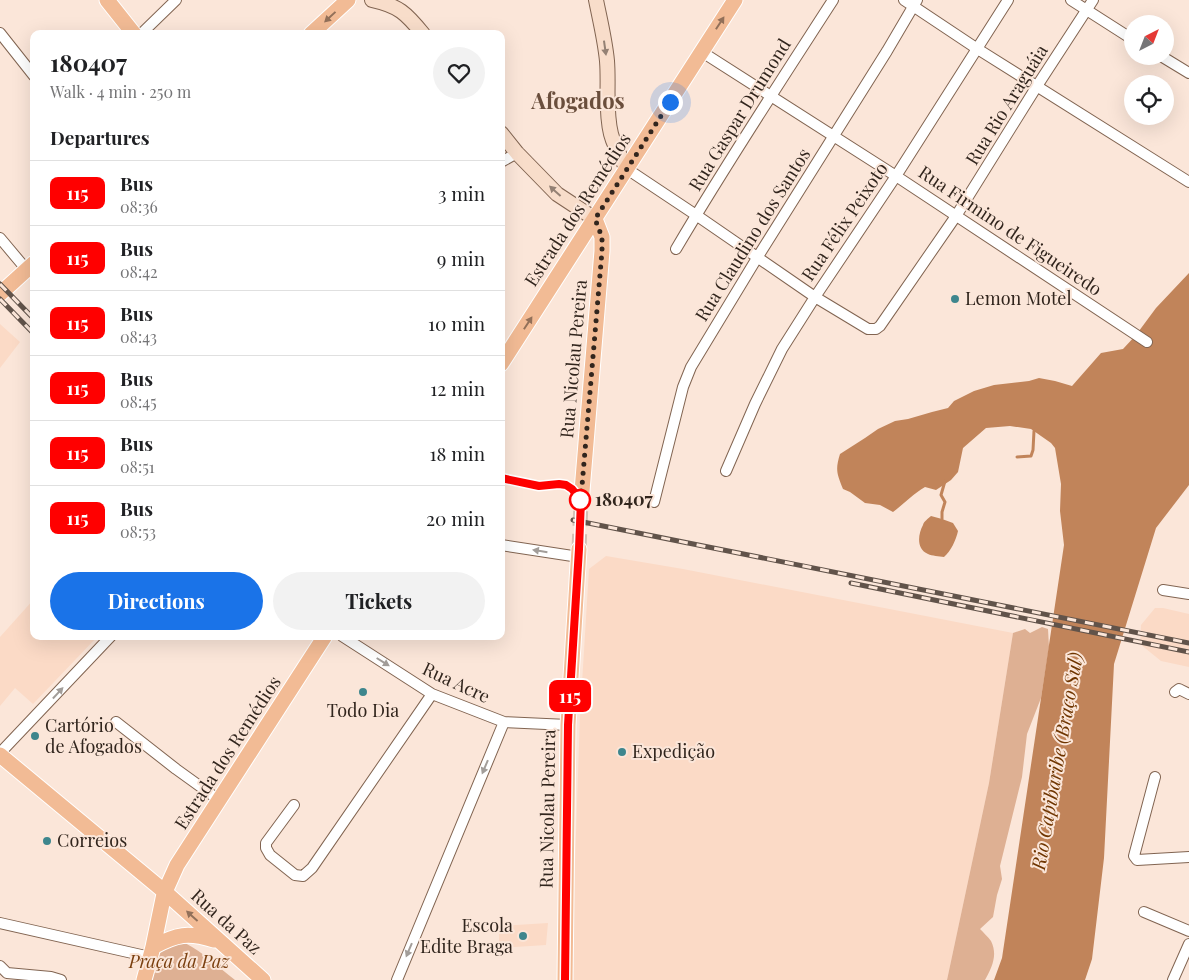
<!DOCTYPE html>
<meta charset="utf-8">
<style>
body{margin:0;font-family:"Playfair Display",serif;background:#f2f2f2;color:#202124;height:100vh;display:flex;flex-direction:column;font-size:19px;white-space:nowrap}
*{box-sizing:border-box;margin:0}
p{font-size:16px;color:#757577}
.icon{flex:none;width:28px;height:28px;fill:none;stroke:currentColor;stroke-width:2;stroke-linecap:round;stroke-linejoin:round}
.map{position:relative;flex:1;overflow:hidden}
.drawer{position:absolute;left:30px;top:30px;width:475px;height:610px;display:flex;flex-direction:column;background:#fff;border-radius:10px;box-shadow:0 5px 20px #0002}
.drawer>*{flex:none}
.badge{padding:0 10px;border-radius:8px;font-size:18px;line-height:32px}
.needle{width:32px;rotate:42deg}
.tools{position:absolute;left:1124px;top:15px;display:grid;gap:10px}
.tools a{display:grid;place-items:center;width:50px;height:50px;border-radius:50%;background:#fff;box-shadow:0 5px 20px #0002;font-size:25px}
.you{position:absolute;width:25px;height:25px;margin:-12px;border:4px solid #fff;border-radius:50%;background:#1a73e8;box-shadow:0 0 0 8px #1a73e833}
.map>.badge{position:absolute;translate:-50% -50%;box-shadow:0 0 0 2px #fff}
h2{padding:0 20px;font-size:19px;line-height:45px}
.round{display:grid;place-items:center;flex:none;width:52px;height:52px;border-radius:26px;background:#f2f2f2}
.summary{display:flex;align-items:center;justify-content:space-between;height:85px;padding:0 20px}
h1{font-size:24px;font-weight:700;line-height:38px}
.button{display:flex;gap:10px;margin-top:auto;padding:10px 20px}
.button a{flex:1;height:58px;border-radius:30px;background:#1a73e8;color:#fff;font-size:20px;font-weight:700;line-height:58px;text-align:center}
.button a+a{background:#f2f2f2;color:#202124}
ul{padding:0;list-style:none}
li{display:flex;align-items:center;gap:15px;height:65px;padding:0 20px;border-top:1px solid #e0e0e0}
li div{flex:1}
li b{display:block;font-size:19px}
li em{font-style:normal}
li .badge{min-width:55px;font-weight:700;text-align:center}
.map>svg:first-child{display:block}
.built{fill:#fbdac6}
.green{fill:#deb093}
.water{fill:#c1845a}
.lines{fill:none;stroke-linecap:round;stroke-linejoin:round}
.stream{stroke:#c1845a;stroke-width:3}
.primary-tunnel{stroke:#d3bfb3;stroke-width:15;stroke-dasharray:15 8;stroke-linecap:butt}
.street-casing{stroke:#816451;stroke-width:12}
.secondary-casing{stroke:#816451;stroke-width:16}
.primary-casing{stroke:#fff;stroke-width:17}
.street{stroke:#fff;stroke-width:10}
.secondary{stroke:#f8ddca;stroke-width:14}
.primary{stroke:#f2bb95;stroke-width:15}
.rail-casing{stroke:#61534a;stroke-width:5}
.rail{stroke:#fbe6d9;stroke-width:3;stroke-dasharray:9;stroke-linecap:butt}
.oneway{fill:#927059}
.oneway2{fill:#948174}
.oneway3{fill:#a29d99}
.line-casing{stroke:#fff;stroke-width:11}
.line{stroke:#f00;stroke-width:8}
.walk{stroke:#31251d;stroke-width:5;stroke-dasharray:0 9}
.poi-dot{fill:#3e868d;stroke:#fbe6d9;stroke-width:2}
.stop-dot{fill:#fff;stroke:#f00;stroke-width:2.5}
.labels{text-anchor:middle;stroke-width:4;stroke-linejoin:round;paint-order:stroke}
.street-label{font-size:18px;fill:#31251d;stroke:#fbe6d9}
.poi-label{font-size:18px;fill:#31251d;stroke:#fbe6d9;text-anchor:start}
.stop-label{font-size:18px;font-weight:bold;fill:#31251d;stroke:#fbe6d9;text-anchor:start}
.park-label{font-size:18px;font-style:italic;fill:#7a3f0f;stroke:#fbe6d9}
.water-label{font-size:19px;font-style:italic;fill:#6f3500;stroke:#fbe6d9}
.district-label{font-size:22px;font-weight:bold;fill:#6a4e3c;stroke:#fbe6d9}
</style>
<div class="map">
<svg width="1189" height="980" viewBox="0 0 1189 980">
<rect width="100%" height="100%" fill="#fbe6d9"/>
<path class="built" d="M0,324L20,342L0,368Z
M606,556L683,569L1013,633L989,783L947,980H571L580,716L589,569Z
M34,599V636H98L33,704L15,688L0,706V637Z
M1155,608H1163L1189,614V667L1161,661L1140,644L1141,625Z
M548,923L546,945L515,947H499V926Z"/>
<path class="green" d="M1042,627L1048,629L1049,647L1041,698L1027,734L1022,777L1000,866L1002,879L997,895L993,917L980,929C983,932 988,937 991,941C998,955 992,967 985,980H947L989,783L1013,633L1025,629L1030,633Z
M185,943C203,952 218,967 235,980H152C155,970 156,951 168,946C173,944 179,944 185,943Z"/>
<path class="water" d="M1189,273V485L1156,528L1114,664L1104,858L1092,959L1085,980H994L1002,958L1064,545L1060,511L1061,484L1055,448L1051,443L1031,429L1010,426L986,428L963,448L958,472L951,480L936,490L925,487C913,494 904,504 893,512L880,505L865,503L850,492L843,489C837,474 835,470 840,454L865,438L878,429L895,421L908,419L932,412L948,408L954,401L974,391L994,385L1029,381L1039,378L1055,381L1072,386L1101,353L1123,349L1136,335L1156,308Z
M931,516L942,519L953,523L958,531C956,540 951,551 944,557C939,556 932,556 928,554C916,549 918,534 923,525C924,521 928,519 931,516Z"/>
<g class="lines">
<path class="stream" d="M1017,457L1031,456L1033,450L1034,431L1036,429
M942,519V512L945,502L941,495L945,481"/>
<path class="primary-tunnel" d="M579,549L581,503"/>
<defs>
<path id="street" d="M904,0L976,48L1189,182
M1071,0L1132,39
M0,33L34,76
M141,34L176,0
M702,52L896,176L1147,342
M1161,56L1189,73
M501,162L517,153
M627,169L696,215L815,297L868,329H876L880,326L956,216L1037,86L1093,0
M0,238L26,269
M676,249C726,164 780,82 833,0
M726,471L755,404L782,349L815,297L896,176L1008,0
M654,502L683,387L691,367L757,258L887,51L917,0
M501,545L579,557
M1163,590L1189,594
M342,636L432,694L504,722L568,725
M1175,692L1179,689L1189,694
M116,722L176,769L219,800
M0,753L111,636
M1155,777L1134,856L1137,860L1189,857
M294,805L266,843V848L270,855L295,875L303,876L312,868L432,694
M1144,912L1189,931
M0,923L150,957
M0,966L7,973
M7,973L51,977L61,980
M397,980L504,722
M1173,980L1189,944"/>
<path id="secondary" d="M372,0C399,6 406,13 423,34
M596,0C600,20 605,40 607,61C609,85 605,110 611,134C614,146 621,158 627,169
M501,133L517,153L557,194L595,219"/>
<path id="primary" d="M107,0L134,34
M311,34L348,0
M0,294L34,263
M501,364L735,0
M581,503L602,251V237L595,219
M0,755L165,892L263,980
M153,947C177,934 188,932 214,940
M144,980L153,947L164,894L177,865L325,636
M565,980L568,725L579,549"/>
</defs>
<use href="#street" class="street-casing"/>
<use href="#secondary" class="secondary-casing"/>
<use href="#primary" class="primary-casing"/>
<use href="#street" class="street"/>
<use href="#secondary" class="secondary"/>
<use href="#primary" class="primary"/>
<defs>
<path id="rail" d="M0,284L34,319
M0,299L34,334
M573,520L1189,643
M851,583L1189,652"/>
</defs>
<use href="#rail" class="rail-casing"/>
<use href="#rail" class="rail"/>
</g>
<defs><path id="oneway-solid" d="M-6-.8H1V-3.2L6.5 0L1 3.2V.8H-6Z" transform="scale(1.25)"/></defs>
<g class="oneway">
<use href="#oneway-solid" transform="translate(330 17) rotate(137)"/>
<use href="#oneway-solid" transform="translate(720 23) rotate(-57)"/>
<use href="#oneway-solid" transform="translate(528 323) rotate(-57)"/>
<use href="#oneway-solid" transform="translate(192 916) rotate(-138)"/>
</g>
<g class="oneway2">
<use href="#oneway-solid" transform="translate(605 48) rotate(82)"/>
<use href="#oneway-solid" transform="translate(555 191) rotate(-138)"/>
</g>
<g class="oneway3">
<use href="#oneway-solid" transform="translate(540 551) rotate(-171)"/>
<use href="#oneway-solid" transform="translate(383 662) rotate(32)"/>
<use href="#oneway-solid" transform="translate(58 693) rotate(-47)"/>
<use href="#oneway-solid" transform="translate(485 767) rotate(113)"/>
<use href="#oneway-solid" transform="translate(409 950) rotate(113)"/>
</g>
<g class="lines">
<defs>
<path id="line" d="M501,478L539,486L559,484L566,485L572,489L581,500L579,549L568,725L565,980"/>
</defs>
<use href="#line" class="line-casing"/>
<use href="#line" class="line"/>
<path class="walk" d="M580,500L582,486L602,251V237L595,219L670,102"/>
</g>
<g class="poi-dot">
<circle cx="955" cy="299" r="5"/>
<circle cx="363" cy="692" r="5"/>
<circle cx="35" cy="736" r="5"/>
<circle cx="622" cy="752" r="5"/>
<circle cx="47" cy="841" r="5"/>
<circle cx="523" cy="936" r="5"/>
</g>
<circle class="stop-dot" cx="580" cy="500" r="10"/>
<g class="labels">
<g class="street-label">
<text transform="translate(1007 105) rotate(-58)" y="6">Rua Rio Araguáia</text>
<text transform="translate(740 115) rotate(-58)" y="6">Rua Gaspar Drumond</text>
<text transform="translate(578 210) rotate(-57)" y="6">Estrada dos Remédios</text>
<text transform="translate(845 222) rotate(-56)" y="6">Rua Félix Peixoto</text>
<text transform="translate(1010 231) rotate(34)" y="6">Rua Firmino de Figueiredo</text>
<text transform="translate(753 235) rotate(-58)" y="6">Rua Claudino dos Santos</text>
<text transform="translate(574 359) rotate(-85)" y="6">Rua Nicolau Pereira</text>
<text transform="translate(456 683) rotate(25)" y="6">Rua Acre</text>
<text transform="translate(228 753) rotate(-57)" y="6">Estrada dos Remédios</text>
<text transform="translate(548 809) rotate(-89)" y="6">Rua Nicolau Pereira</text>
<text transform="translate(226 922) rotate(42)" y="6">Rua da Paz</text>
</g>
<g class="poi-label">
<text x="965" y="305">Lemon Motel</text>
<text x="363" y="717" text-anchor="middle">Todo Dia</text>
<text x="45" y="732">Cartório<tspan x="45" dy="21">de Afogados</tspan></text>
<text x="632" y="758">Expedição</text>
<text x="57" y="847">Correios</text>
<text x="513" y="932" text-anchor="end">Escola<tspan x="513" dy="21">Edite Braga</tspan></text>
</g>
<g class="stop-label">
<text x="595" y="506">180407</text>
</g>
<g class="park-label">
<text x="179" y="968">Praça da Paz</text>
</g>
<g class="water-label">
<text transform="translate(1057 761) rotate(-80)" y="7">Rio Capibaribe (Braço Sul)</text>
</g>
<g class="district-label">
<text x="578" y="109">Afogados</text>
</g>
</g>
</svg>
<div class="tools">
<a><svg class="needle" viewBox="-14 -14 28 28"><path d="M0-13l5 13h-10z" fill="#e53935"/><path d="M0 13l5-13h-10z" fill="#757577"/></svg></a>
<a><svg class="icon" aria-label="locate" viewBox="0 0 24 24"><circle cx="12" cy="12" r="6"/><path d="M12 2v4M12 18v4M2 12h4M18 12h4"/></svg></a>
</div>
<div class="you" style="left:670px;top:102px"></div>
<b class="badge" style="left:570px;top:696px;background:#f00;color:#fff">115</b>
<section class="drawer">
<div class="summary"><div><h1>180407</h1><p>Walk · 4 min · 250 m</p></div><a class="round"><svg class="icon" aria-label="heart" viewBox="0 0 24 24"><path d="M12 20l-8-8c-3-5 5-10 8-4 3-6 11-1 8 4z"/></svg></a></div>
<h2>Departures</h2>
<ul>
<li><span class="badge" style="background:#f00;color:#fff">115</span><div><b>Bus</b><p>08:36</p></div><em>3 min</em></li>
<li><span class="badge" style="background:#f00;color:#fff">115</span><div><b>Bus</b><p>08:42</p></div><em>9 min</em></li>
<li><span class="badge" style="background:#f00;color:#fff">115</span><div><b>Bus</b><p>08:43</p></div><em>10 min</em></li>
<li><span class="badge" style="background:#f00;color:#fff">115</span><div><b>Bus</b><p>08:45</p></div><em>12 min</em></li>
<li><span class="badge" style="background:#f00;color:#fff">115</span><div><b>Bus</b><p>08:51</p></div><em>18 min</em></li>
<li><span class="badge" style="background:#f00;color:#fff">115</span><div><b>Bus</b><p>08:53</p></div><em>20 min</em></li>
</ul>
<div class="button"><a>Directions</a><a>Tickets</a></div>
</section>
</div>
